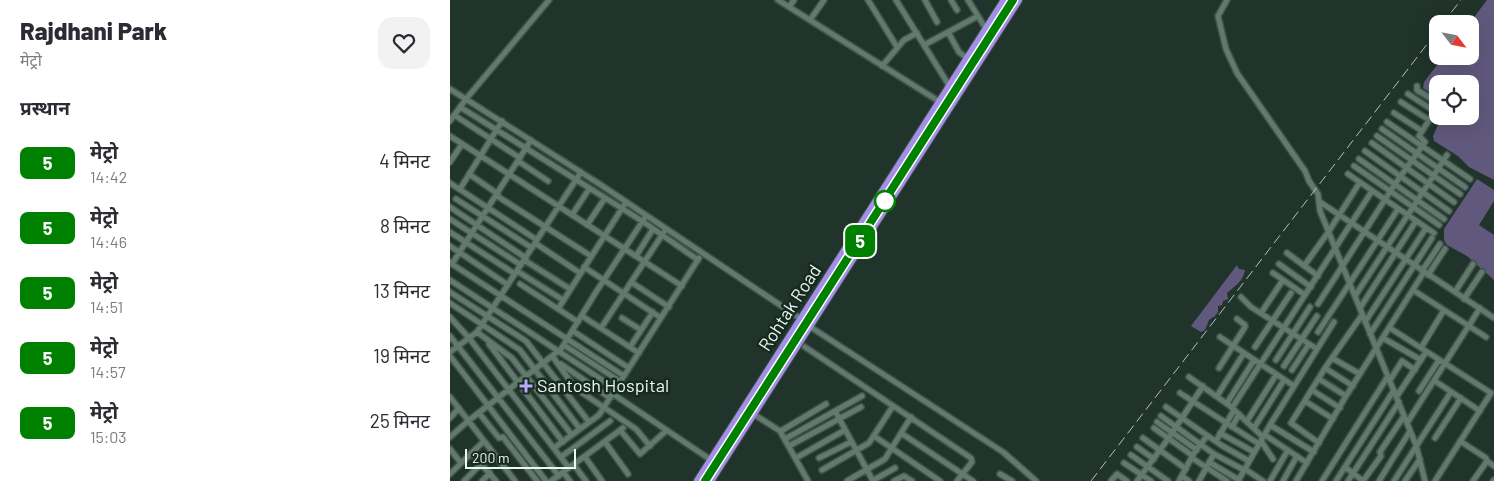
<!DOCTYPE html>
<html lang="hi">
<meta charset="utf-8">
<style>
body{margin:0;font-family:Barlow,"Noto Sans Devanagari",sans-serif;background:#f2f2f3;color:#2b2b33;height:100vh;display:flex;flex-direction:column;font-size:19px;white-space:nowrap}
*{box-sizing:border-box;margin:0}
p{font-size:16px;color:#7c7c81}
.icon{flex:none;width:28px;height:28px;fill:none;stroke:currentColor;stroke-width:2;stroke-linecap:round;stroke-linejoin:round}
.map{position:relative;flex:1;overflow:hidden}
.drawer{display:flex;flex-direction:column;background:#fff;width:450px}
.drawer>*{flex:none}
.badge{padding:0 10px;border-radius:8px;font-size:18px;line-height:32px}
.needle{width:32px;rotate:122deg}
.fabs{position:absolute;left:979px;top:15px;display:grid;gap:10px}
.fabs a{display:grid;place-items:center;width:50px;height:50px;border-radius:10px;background:#fff;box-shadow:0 5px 20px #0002;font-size:25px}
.scale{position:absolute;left:15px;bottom:12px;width:111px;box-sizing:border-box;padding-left:5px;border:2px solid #ecf9f2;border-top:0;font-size:14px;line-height:18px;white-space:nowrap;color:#ecf9f2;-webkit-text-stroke:4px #162a21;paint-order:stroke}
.map>.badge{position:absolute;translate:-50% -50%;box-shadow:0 0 0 2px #fff}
h2{padding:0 20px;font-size:19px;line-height:45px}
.round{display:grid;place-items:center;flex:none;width:52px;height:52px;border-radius:15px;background:#f2f2f3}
.summary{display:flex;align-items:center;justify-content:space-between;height:85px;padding:0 20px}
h1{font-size:24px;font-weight:800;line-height:38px}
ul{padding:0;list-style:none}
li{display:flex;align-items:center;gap:15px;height:65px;padding:0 20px}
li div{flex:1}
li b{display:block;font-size:19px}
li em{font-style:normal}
li .badge{min-width:55px;font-weight:700;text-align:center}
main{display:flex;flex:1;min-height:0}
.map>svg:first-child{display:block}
.water{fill:#61597d}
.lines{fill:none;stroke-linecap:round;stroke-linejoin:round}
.minor-casing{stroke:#3f5149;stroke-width:8}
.highway-casing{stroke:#3f5149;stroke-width:10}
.minor{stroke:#62796e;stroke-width:5}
.highway{stroke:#a38ee8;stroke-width:8}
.rail{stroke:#b1c0b9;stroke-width:1;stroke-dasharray:10 5;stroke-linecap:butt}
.line-casing{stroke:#fff;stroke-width:11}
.line{stroke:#008000;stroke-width:8}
.stop-dot{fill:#fff;stroke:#008000;stroke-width:2.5}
.poi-dot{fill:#bbaaf6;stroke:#162a21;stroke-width:2}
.labels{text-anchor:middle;stroke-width:5;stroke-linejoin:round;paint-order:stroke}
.street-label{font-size:18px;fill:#ecf9f2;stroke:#162a21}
.poi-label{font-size:18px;fill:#ecf9f2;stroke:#162a21;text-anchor:start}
</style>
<main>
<section class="drawer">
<div class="summary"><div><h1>Rajdhani Park</h1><p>मेट्रो</p></div><a class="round"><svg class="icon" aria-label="heart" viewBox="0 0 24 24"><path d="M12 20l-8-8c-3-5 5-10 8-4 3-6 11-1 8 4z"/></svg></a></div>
<h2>प्रस्थान</h2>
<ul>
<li><span class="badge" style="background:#008000;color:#fff">5</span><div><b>मेट्रो</b><p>14:42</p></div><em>4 मिनट</em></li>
<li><span class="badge" style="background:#008000;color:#fff">5</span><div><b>मेट्रो</b><p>14:46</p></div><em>8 मिनट</em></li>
<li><span class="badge" style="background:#008000;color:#fff">5</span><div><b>मेट्रो</b><p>14:51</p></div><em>13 मिनट</em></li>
<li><span class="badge" style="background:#008000;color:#fff">5</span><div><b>मेट्रो</b><p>14:57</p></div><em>19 मिनट</em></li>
<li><span class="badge" style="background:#008000;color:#fff">5</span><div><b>मेट्रो</b><p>15:03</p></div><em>25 मिनट</em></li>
</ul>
</section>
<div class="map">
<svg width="1044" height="481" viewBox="0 0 1044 481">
<rect width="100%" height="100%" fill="#20342b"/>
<path class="water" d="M1037,0H1044V180L1019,167L1008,156L984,141L983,136L992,116H1020V84H988L987,97L973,88L974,82L994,56H1020V24H1019Z
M1027,179L1044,190V201L1029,225L1044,235V280L1017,256L997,245L994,240V229Z
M787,265L789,269L795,270C793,281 787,284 777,293L778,299L773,301L772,305L768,306V312L764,317H763L759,320L755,330L751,332L741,326Z"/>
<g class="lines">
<defs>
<path id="minor" d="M328,0L490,102
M418,0L447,47
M446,0L500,87
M475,0L487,22
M501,0L507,10
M518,0L536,29
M777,0L768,16L776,49L787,73L855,171L859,181L868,194L870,211L966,445L975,481
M339,7L344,0
M360,20L374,0
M498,32L509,52L518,59
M474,45L528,16
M432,66L454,40L467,33
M967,86V90L988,103
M0,89L151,185L351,319
M958,94L984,111
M951,102L979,120
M10,107L192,221L248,260
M944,113L972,131
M4,115L70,158
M0,121L16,99L99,0
M937,122L1020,179
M932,129L1015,187
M0,136L232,286
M927,136L1010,194
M922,143L1004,202
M915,151L999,211
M909,159L994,219
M68,161L98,181
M0,162L12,144
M904,166L989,225
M19,174L48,194
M898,174L984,233
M0,183L87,240
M10,189L52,121
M47,196L141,256
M6,199L82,248
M870,202L1044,318
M0,207L76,258
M122,215L139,189
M0,219L71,265
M137,225L155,198
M0,232L65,274
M85,243L130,273
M0,246L58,285
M837,253L868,276
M186,256L203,229
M74,260L120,289
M0,262L2,264L81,140
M2,264L174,376
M829,264L861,287
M854,266L879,231L910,182
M134,267L211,318
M67,271L113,300
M972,271L990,244
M823,273L855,295
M978,275L995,249
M0,280L166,389
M181,282L219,307
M70,284L128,322
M963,290L1036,337
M0,292L76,341L139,422
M1005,292L1023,264
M905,296L997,155
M791,297L801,307L867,349
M1014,299L1032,272
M0,303L70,350L130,429
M868,304L945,184L975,142L969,136L988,106
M910,308L966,221
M108,309L176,202
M811,313L833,280
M132,316L189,353
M0,317L19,338L119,468
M172,318L191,330
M915,322L976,228
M359,326L553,452L586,481
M151,328L214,232
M940,328L1041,393L985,481
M123,331L179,368
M27,332L62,358L122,435
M868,332L948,209
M920,334L982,238
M0,336L109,476
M770,337L844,386
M933,338L971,360
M39,344L113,442
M114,345L171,382
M180,347L203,312
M355,347L521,458L522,462L507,481
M805,347L841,293
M971,348L994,310
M0,352L27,332L131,172
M0,356L96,481
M103,357L125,388L186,429L200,446
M882,358L910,374
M826,360L860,307
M111,364L160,398
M834,366L867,316
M769,368L795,327V325L787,319
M875,368L903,386
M842,370L859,344
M739,377L780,406L813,437
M869,379L896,396
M940,380L952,361L965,370
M985,381L1030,411
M862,390L890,408
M969,391L989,360
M730,393L809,444
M163,394L261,460
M767,396L794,353
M947,396L976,352
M0,397L65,481
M855,401L883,419
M777,403L804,360
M716,407L771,445L799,461
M294,408L330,431L358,481
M782,408L922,191
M385,411L423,481
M29,413L49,438L53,437L87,481
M711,416L764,454
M0,418L9,408
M797,421L826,375
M707,422L747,450
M957,423L1030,308
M820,425L864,452
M782,427L789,414
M704,428L743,456
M804,428L834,380
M170,430L190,454L216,431
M331,431L376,404
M451,433L523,481
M770,433L804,452
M815,435L857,463
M424,436L490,481
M0,437L18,421L111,349L146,292L196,216
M693,438L736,469
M985,438L1011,398
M335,439L412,396
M766,441L784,410
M811,441L823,459
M1010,441L1036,458L1037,461L1044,466
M155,442L178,474
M869,443L841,423L875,368L912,315
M339,446L411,407
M687,447L704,459
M104,448L149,415L249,258
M0,449L11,463
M21,453L46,481
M681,455L718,481
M111,457L160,421
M135,457L152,481
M346,458L395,430
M369,458L401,442
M742,458L777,481
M759,462L789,480
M674,463L701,481
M124,465L136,481
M895,467L913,481
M795,469L813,481
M372,470L419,443L443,406
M113,472L120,481
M0,474L34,441
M550,474L562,481
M732,476L739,481
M14,481L31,464
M32,481L40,473
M101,481L173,428
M397,481L435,459L461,417
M422,481L445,468
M444,481L454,476L462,481
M661,481L667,474L677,481
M687,481L718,439L753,386
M729,481L744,453L757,436
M749,481L764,454L794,470
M788,481L820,425L884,322
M820,481L838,450
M833,481L847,456
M846,481L896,396L974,272
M872,481L938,376
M886,481L944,390
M898,481L949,402
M913,481L931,456L930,452L954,416
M929,481L960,431
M944,481L1001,392
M955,481L970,459
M1023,481L1037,461
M1043,481L1044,480"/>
<path id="highway" d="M248,481L555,0
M260,481L568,0"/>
</defs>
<use href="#minor" class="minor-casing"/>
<use href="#highway" class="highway-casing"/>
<use href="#minor" class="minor"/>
<use href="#highway" class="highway"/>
<path class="rail" d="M992,24L1011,0
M255,481L563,0
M641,481L988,30"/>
</g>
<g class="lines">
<defs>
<path id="line" d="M255,481L563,0"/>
</defs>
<use href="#line" class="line-casing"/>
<use href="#line" class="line"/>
</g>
<circle class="stop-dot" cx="435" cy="201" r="10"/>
<path class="poi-dot" d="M73.5 378.5h5v5h5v5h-5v5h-5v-5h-5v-5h5z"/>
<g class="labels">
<g class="street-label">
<text transform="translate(340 308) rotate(-57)" y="6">Rohtak Road</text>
</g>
<g class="poi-label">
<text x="87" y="392">Santosh Hospital</text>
</g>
</g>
</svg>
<div class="fabs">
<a><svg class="needle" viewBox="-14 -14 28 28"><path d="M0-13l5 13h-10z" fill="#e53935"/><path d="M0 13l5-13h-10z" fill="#7c7c81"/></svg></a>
<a><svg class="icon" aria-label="locate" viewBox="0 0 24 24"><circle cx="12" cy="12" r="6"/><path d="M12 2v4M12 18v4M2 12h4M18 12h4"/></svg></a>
</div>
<div class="scale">200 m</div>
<b class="badge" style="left:410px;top:241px;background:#008000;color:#fff">5</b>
</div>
</main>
